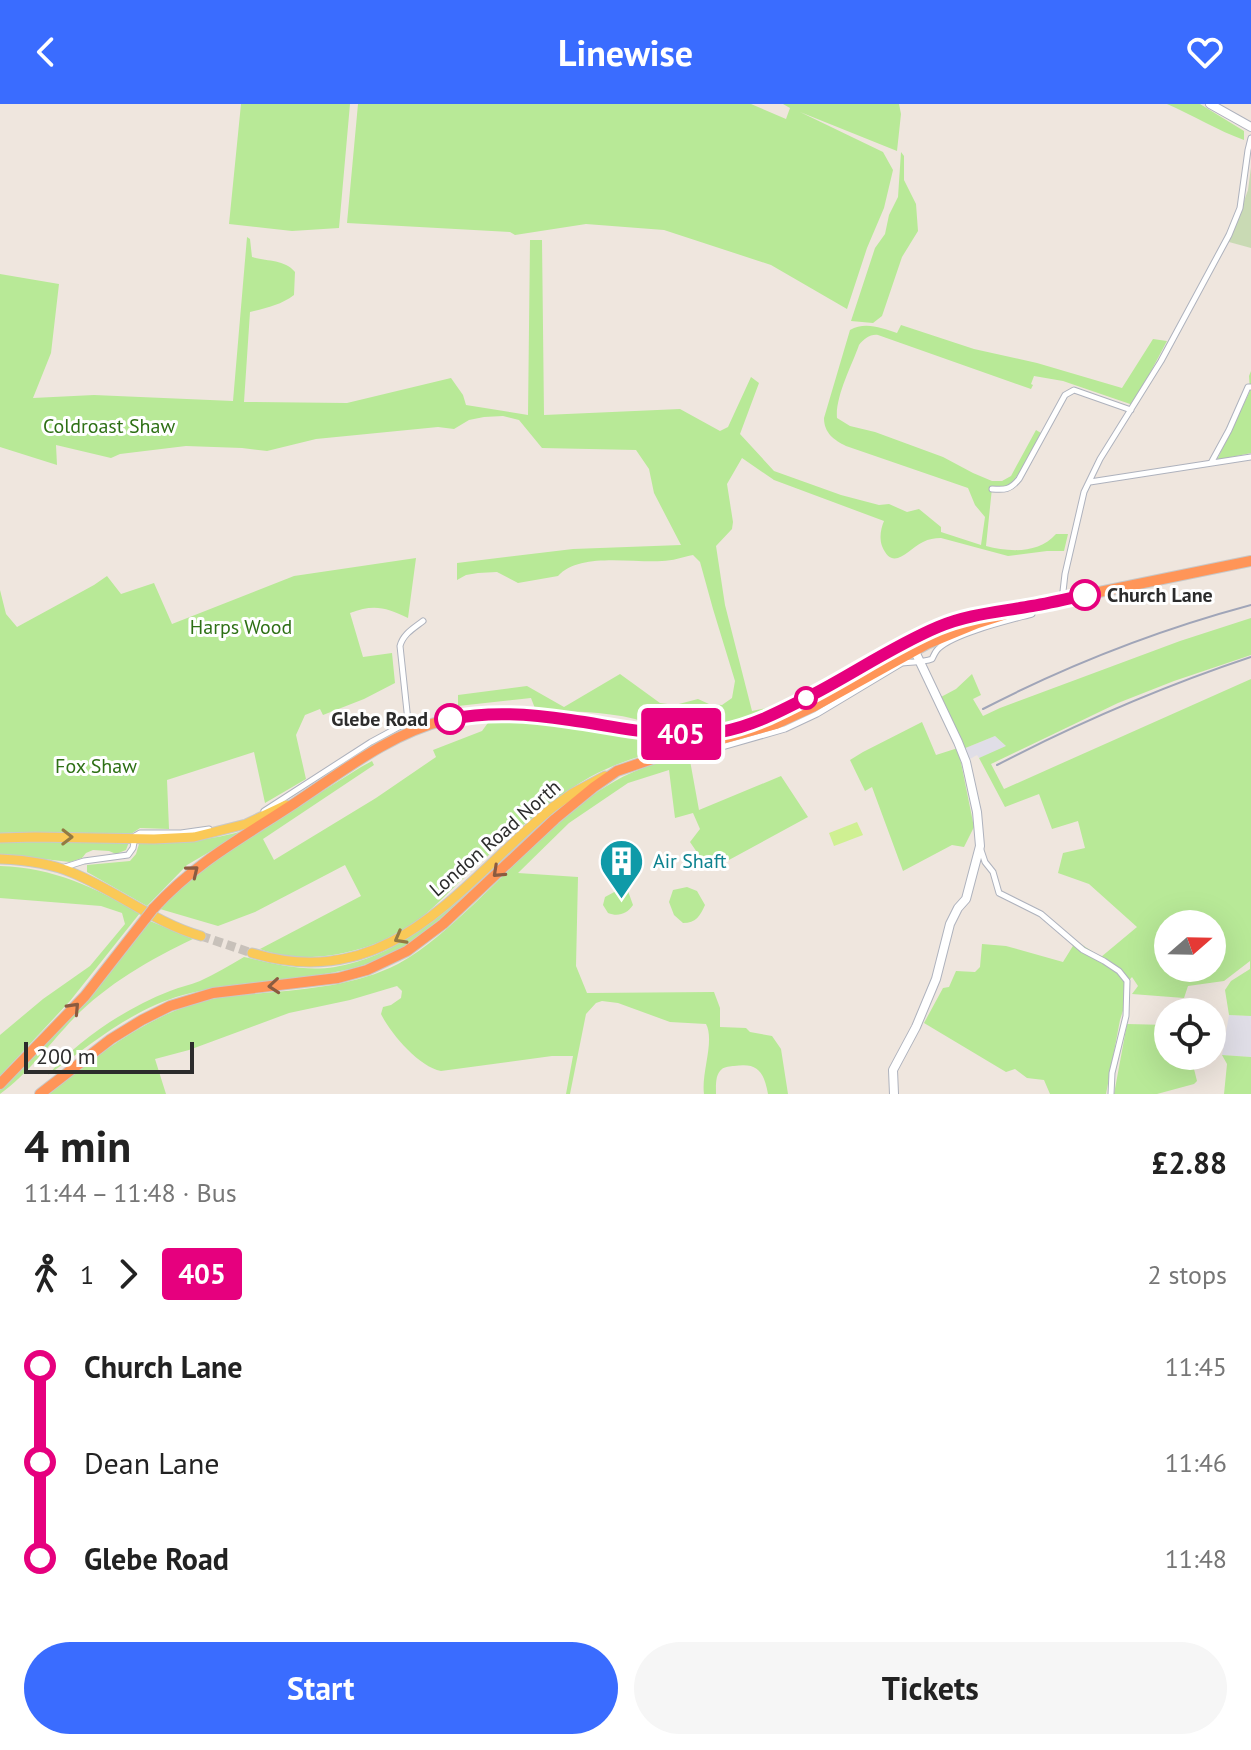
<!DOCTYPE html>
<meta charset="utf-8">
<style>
body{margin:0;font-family:"PT Sans",sans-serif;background:#f6f6f6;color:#222;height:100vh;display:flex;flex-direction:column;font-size:30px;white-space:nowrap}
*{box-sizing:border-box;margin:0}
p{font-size:26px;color:#767676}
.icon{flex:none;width:44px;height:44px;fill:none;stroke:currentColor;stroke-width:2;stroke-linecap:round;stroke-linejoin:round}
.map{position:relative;height:990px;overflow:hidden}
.sheet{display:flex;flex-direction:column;background:#fff;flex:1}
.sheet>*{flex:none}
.badge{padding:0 16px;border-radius:6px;font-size:28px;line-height:52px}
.needle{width:52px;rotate:70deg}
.buttons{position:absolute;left:1154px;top:806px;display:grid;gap:16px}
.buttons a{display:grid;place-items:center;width:72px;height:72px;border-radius:50%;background:#fff;box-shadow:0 8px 32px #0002;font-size:40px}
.scale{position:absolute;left:24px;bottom:20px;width:170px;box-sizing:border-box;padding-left:8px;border:4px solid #2c2c2c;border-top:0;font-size:22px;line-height:28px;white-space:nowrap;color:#2c2c2c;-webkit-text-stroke:6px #fff;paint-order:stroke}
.map>.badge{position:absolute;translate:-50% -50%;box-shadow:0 0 0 4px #fff}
.legs{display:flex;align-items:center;gap:12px;height:88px;padding:0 24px;font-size:26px}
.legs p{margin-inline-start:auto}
.overview{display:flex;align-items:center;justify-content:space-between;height:136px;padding:0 24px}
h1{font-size:44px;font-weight:700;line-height:60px}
.cta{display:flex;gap:16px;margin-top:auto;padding:16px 24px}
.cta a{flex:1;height:92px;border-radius:48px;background:#3a6cff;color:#fff;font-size:32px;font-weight:700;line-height:92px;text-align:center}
.cta a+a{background:#f6f6f6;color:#222}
ul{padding:0 24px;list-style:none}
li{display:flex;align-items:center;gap:28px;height:96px;font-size:30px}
li i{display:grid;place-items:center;width:12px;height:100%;margin:0 10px;background:currentColor}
li i::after{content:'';width:20px;height:20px;margin:-10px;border:6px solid;border-radius:50%;background:#fff}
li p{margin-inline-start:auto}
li:first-child i{background:linear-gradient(#0000 50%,currentColor 0)}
li:last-child i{background:linear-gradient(currentColor 50%,#0000 0)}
header{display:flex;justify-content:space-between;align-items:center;height:104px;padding:0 24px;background:#3a6cff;color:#fff;font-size:36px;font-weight:700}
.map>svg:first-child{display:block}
.industrial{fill:#e0dee7}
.green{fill:#b8e997;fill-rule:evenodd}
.cemetery{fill:#c9dab4}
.pitch{fill:#cff092}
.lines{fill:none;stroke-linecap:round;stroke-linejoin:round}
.primary-tunnel{stroke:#c8c1ba;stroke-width:9;stroke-dasharray:9 4.5;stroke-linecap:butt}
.highway-tunnel{stroke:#c8c1ba;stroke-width:10;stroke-dasharray:10 5;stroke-linecap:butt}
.street-casing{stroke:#aeb2bd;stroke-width:7}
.secondary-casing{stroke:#aeb2bd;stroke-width:10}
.primary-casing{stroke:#c8c8c8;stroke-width:11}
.highway-casing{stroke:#c8c8c8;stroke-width:12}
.street{stroke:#fff;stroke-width:5}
.secondary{stroke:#fff;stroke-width:8}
.primary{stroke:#fac957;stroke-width:9}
.highway{stroke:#ff9558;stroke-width:10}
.rail{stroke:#a0a5b8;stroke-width:2}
.highway-bridge-casing{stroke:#c8c8c8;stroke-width:12;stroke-linecap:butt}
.highway-bridge{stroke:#ff9558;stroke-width:10}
.oneway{stroke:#937a42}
.oneway2{stroke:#8b5b40}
.line-1-casing{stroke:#fff;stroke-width:18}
.line-1{stroke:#e6007e;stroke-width:12}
.stop-1-dot{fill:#fff;stroke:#e6007e;stroke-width:4}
.labels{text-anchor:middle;stroke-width:6;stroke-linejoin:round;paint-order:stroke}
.park-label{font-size:20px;fill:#2e7015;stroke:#fff}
.stop-label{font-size:20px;font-weight:bold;fill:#2c2c2c;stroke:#fff;text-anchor:start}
.street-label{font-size:20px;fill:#2c2c2c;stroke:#fff}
.culture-label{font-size:20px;fill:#0d838f;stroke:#fff;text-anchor:start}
</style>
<header><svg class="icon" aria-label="back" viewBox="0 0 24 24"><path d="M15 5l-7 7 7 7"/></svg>Linewise<svg class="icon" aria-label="heart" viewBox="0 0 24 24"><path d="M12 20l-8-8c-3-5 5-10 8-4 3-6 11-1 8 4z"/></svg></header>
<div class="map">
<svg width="1251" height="990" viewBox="0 0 1251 990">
<rect width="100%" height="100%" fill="#efe6de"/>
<path class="industrial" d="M995,632L1007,643L979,654L977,651L970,655L963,645Z
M1229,911L1251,912V953L1222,951Z"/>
<path class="green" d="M241,0H350L339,124L292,127L229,120Z
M358,0H751L786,15L790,4L783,0H899L901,10L897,47L800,8L883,48L893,66L884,104L867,144L847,205L771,161L664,126L586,120L515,131L510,128L347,119Z
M1167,0H1200L1244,27V36C1219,27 1192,11 1167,0Z
M901,48L904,52V76L916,100L918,127L902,153L882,212L873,219L851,217L875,144L885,130L889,111L898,93Z
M247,133L250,135L252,153C267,158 284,155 295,168L294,191C281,201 266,204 250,208L244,298L347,299L451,274L463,291L466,301L528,311L530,136H542L544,311L680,305L720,327L728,323L751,273L759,279L740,330L774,367L841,391L879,401L889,400L907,408L919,405L941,423V428L981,441L985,413L975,401L968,384L846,342C834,336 824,329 824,314L850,226C865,217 882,224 897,229L901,221L974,245L1037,259L1122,284L1153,235L1167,237L1133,301L1063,277L1034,272L1031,280L1033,281L1031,285L878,231C870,230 864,235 859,241C852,261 835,293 837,314L850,322L875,328L943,353L973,369L992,377H1002L1011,372L1036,326L1041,329C1033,343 1019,377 1005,383C1000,385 997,384 992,384L986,442C1009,448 1039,450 1056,430H1068L1064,447H1047L1008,452L941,434C934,434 929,435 923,438C908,445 893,469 882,442C879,433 881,424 884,417L774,376L742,354L727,380L733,418L732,425L716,442L725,501L752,607L771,603C760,620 685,628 664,625C654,624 644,618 635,615C603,607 568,607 536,607L531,594L458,602V591L527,582L564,603L620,570L660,599L675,601L698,595L709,600L722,601L732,594L735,577L713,505L700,458L693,451C683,453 672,457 662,457C632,459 579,448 558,472L518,479L497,468L478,469L466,471L457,476V459L573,445L681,441L654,389L649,365L636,346L542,344L519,316L503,312L484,313L469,316L454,325L438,323L316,335L267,347L242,344L186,342L120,350L111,354L56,341L57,361L0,343V170L59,180L51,249L33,294L94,291L233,297Z
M1251,267V349L1217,356L1250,287L1249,272Z
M416,454L408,514C386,503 373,500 350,509L363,553L392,549L395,579L364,595L323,611L320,605L305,611L296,631L306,675L265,699L254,648L167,676L169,725L140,724L131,730L37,728L0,729V486L6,510L17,523L94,481L107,472L121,490L154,479L172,520L294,472Z
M1251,514V551L1174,577L1118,599L991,660L1004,685L1251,575V912L1229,911L1225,886L1231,877L1250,865V857L1224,877L1188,882L1184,894L1132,890L1138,882L1132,873L1126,880L1127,894L1120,916L1106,990H1050L1044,976L1027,974L1015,965L1006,968L924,919L943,884L949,883L956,867L975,868L980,863L982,840L1006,842L1063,858L1076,837L1101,853L1137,823L1089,780L1058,769L1063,749L1085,744L1078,717L1052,725L1039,690L1005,703L979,654L1006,642L995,632L963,645L941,593L956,585L972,570L981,591L973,595L983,612L1000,604L1180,537ZM1168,820H1212V864H1168Z
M505,612L627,632L665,635L724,631C679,642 630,651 590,673C546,698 503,738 466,772C445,791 425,814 401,828C361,850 303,862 260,845L361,792L345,761L255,808L218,822L160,805L172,791L218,753L361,663L372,657L374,661L263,735L274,756L376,694L436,653L433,646L482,627L490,616Z
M922,618L936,651L958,644L974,723L964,743L952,741L903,767L872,683L865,687L850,656L863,648Z
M689,651L699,706L781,672L808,713L716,763L705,760L690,738L700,725L693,709L675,714L669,666L628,679L569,719L518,769L578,773L576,862L587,889L714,888L720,904V923L746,924L750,928L772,932L781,945L788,990H768C764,968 758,958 734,962C731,962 724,963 722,965C715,970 716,982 716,990H704C701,969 715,937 706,920L670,918L618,899L602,897L596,899L586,910L570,990H566L573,952H552L441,967C419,963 391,930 381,910L383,903L391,901L401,894L402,887L397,882L350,896L289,909L189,946L155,955L166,990H49C101,948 153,906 221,893C235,890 249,891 263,889C309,885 357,881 398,860C427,844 450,822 474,800C520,757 574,694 631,669C649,661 669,655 689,651Z
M551,713C524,738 497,763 471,787C446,811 422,836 390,851C325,881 251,872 183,891C132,905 90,941 48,971C79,935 126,904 170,887C180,883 190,881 200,877C215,870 230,861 244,853C275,860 304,868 335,863C394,853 434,817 476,778C499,758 522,737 544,716Z
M247,726L187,761L147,802L87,768V761L130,757L136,750L139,740C176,740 211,736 247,726Z
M28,736L129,738L126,746L116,750L109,747L93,746L86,749L82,754L70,758L0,750V739Z
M0,762C55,764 93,783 140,809L70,897L0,972V931L43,895L90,862L125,820L122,809L101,802L0,794Z
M687,783L697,787L705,801C700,812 696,819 683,819L674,811L669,798L673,786Z
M618,786L628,787L633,801C627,810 618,813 608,809L603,801L605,793Z
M150,817L193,835C151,855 107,880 74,914C51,938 27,971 0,990V985L9,976L95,888Z
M1127,920L1168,921V952H1212V942L1214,953L1193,961L1197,977L1194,980L1157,990H1114Z
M1222,951L1251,953V990H1224L1227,960Z"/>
<path class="cemetery" d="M1251,63V144L1229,138L1248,86Z"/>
<path class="pitch" d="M857,718L863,731L834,742L829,729Z"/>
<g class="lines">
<path class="primary-tunnel" d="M201,832L252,849"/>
<path class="highway-tunnel" d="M573,616L625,626"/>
<defs>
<path id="street" d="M1211,359L1229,326L1248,283H1251
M1090,378L1251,353
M992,385C1005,386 1010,386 1019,375L1065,291L1074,286L1131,306
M1062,496L1065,470L1084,388L1100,355L1161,257L1229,131L1240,104L1248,46L1251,34
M408,617L400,542C403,530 414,524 423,517
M694,651L785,625L817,610L902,559C914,557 921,559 932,555C934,551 936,546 939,544C955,529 1010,516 1032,510
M264,707L371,638L408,618
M980,743L985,758L993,768L999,789L1041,810L1083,846L1104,857L1119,867L1127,877L1126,912L1112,969L1111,990
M65,763L84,757L128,751L133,744L135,732L140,729H181L209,725"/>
<path id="secondary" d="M1210,0L1251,23
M894,990L893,966L916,923L936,875L950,820L958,804L966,795L980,742L977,708L966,658L958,638L910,537"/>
<path id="primary" d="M0,734L35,733L154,735L194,733L246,720L286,701
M0,755C24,756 50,759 73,769C117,787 155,819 201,832
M252,849C391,891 460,780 553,703L573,689L605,672"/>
<path id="highway" d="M1026,503L1251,457
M625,626C665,632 708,633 747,621C768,615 788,604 808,593C850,571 893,542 937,523C958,514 980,510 1002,506
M153,805C197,757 242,734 295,699C342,668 389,630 445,616C487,605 530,611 573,616
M0,980L85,892L146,814
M40,990L111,935L142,916L170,902L213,889L338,874L367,866L407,847L443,820L555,715L594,683L617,667L664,651L776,620L815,602L927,540L978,519L1031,502"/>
</defs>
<use href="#street" class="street-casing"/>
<use href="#secondary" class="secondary-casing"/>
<use href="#primary" class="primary-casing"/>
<use href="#highway" class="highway-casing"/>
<use href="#street" class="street"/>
<use href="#secondary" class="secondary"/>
<use href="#primary" class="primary"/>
<use href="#highway" class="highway"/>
<path class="rail" d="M983,605C1068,561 1158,526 1251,501
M997,661C1082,617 1161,583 1251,553"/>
<defs>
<path id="highway-bridge" d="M146,814L153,805"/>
</defs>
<use href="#highway-bridge" class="highway-bridge-casing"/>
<use href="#highway-bridge" class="highway-bridge"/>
</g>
<defs><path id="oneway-chevron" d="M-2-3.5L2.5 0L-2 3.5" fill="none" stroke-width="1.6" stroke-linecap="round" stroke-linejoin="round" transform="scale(2)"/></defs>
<g class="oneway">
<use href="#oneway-chevron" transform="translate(67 733) rotate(1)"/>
<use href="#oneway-chevron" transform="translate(400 834) rotate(151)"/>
</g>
<g class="oneway2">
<use href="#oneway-chevron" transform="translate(193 767) rotate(-39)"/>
<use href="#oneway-chevron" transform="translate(498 768) rotate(137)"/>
<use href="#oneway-chevron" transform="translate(274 882) rotate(175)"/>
<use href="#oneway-chevron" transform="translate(74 904) rotate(-47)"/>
</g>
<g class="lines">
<defs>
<path id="line-1" d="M450,615C490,607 530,610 570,616C620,623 669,636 720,628C753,622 781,607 810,592C853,570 893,542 938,523C968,510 1000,508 1032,502C1050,499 1067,495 1085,491"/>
</defs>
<use href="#line-1" class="line-1-casing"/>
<use href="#line-1" class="line-1"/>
</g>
<defs>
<symbol id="building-pin" viewBox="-11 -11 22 30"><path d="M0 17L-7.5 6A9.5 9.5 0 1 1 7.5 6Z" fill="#0f9aa8" stroke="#fff"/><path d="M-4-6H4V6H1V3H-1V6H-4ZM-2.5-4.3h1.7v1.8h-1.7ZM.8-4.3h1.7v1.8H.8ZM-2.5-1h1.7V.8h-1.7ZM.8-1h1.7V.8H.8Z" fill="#fff"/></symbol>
</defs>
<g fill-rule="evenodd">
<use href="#building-pin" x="596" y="732" width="51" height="69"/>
</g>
<g class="stop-1-dot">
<circle cx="1085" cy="491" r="14"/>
<circle cx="806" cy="594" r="10"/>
<circle cx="450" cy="615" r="14"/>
</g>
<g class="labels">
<g class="park-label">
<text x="109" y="329">Coldroast Shaw</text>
<text x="241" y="530">Harps Wood</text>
<text x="96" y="669">Fox Shaw</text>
</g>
<g class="stop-label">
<text x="1107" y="498">Church Lane</text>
<text x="428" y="622" text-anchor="end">Glebe Road</text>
</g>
<g class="street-label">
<text transform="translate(495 734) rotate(-41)" y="7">London Road North</text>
</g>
<g class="culture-label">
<text x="653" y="764">Air Shaft</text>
</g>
</g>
</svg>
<div class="buttons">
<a><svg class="needle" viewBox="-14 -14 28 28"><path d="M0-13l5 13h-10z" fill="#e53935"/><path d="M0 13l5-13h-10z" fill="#767676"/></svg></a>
<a><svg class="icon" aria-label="locate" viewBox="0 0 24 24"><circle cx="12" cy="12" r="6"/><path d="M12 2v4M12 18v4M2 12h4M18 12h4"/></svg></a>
</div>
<div class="scale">200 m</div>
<b class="badge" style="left:681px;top:630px;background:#e6007e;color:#fff">405</b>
</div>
<section class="sheet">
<div class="overview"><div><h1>4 min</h1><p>11:44 – 11:48 · Bus</p></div><b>£2.88</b></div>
<div class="legs"><svg class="icon" aria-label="walk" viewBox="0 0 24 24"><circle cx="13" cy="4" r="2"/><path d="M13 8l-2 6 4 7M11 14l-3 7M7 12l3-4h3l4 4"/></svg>1<svg class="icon" aria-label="forward" viewBox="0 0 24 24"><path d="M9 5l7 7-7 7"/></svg><b class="badge" style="background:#e6007e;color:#fff">405</b><p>2 stops</p></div>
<ul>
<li><i style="color:#e6007e"></i><b>Church Lane</b><p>11:45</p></li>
<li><i style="color:#e6007e"></i><span>Dean Lane</span><p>11:46</p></li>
<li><i style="color:#e6007e"></i><b>Glebe Road</b><p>11:48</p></li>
</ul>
<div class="cta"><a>Start</a><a>Tickets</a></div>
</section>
